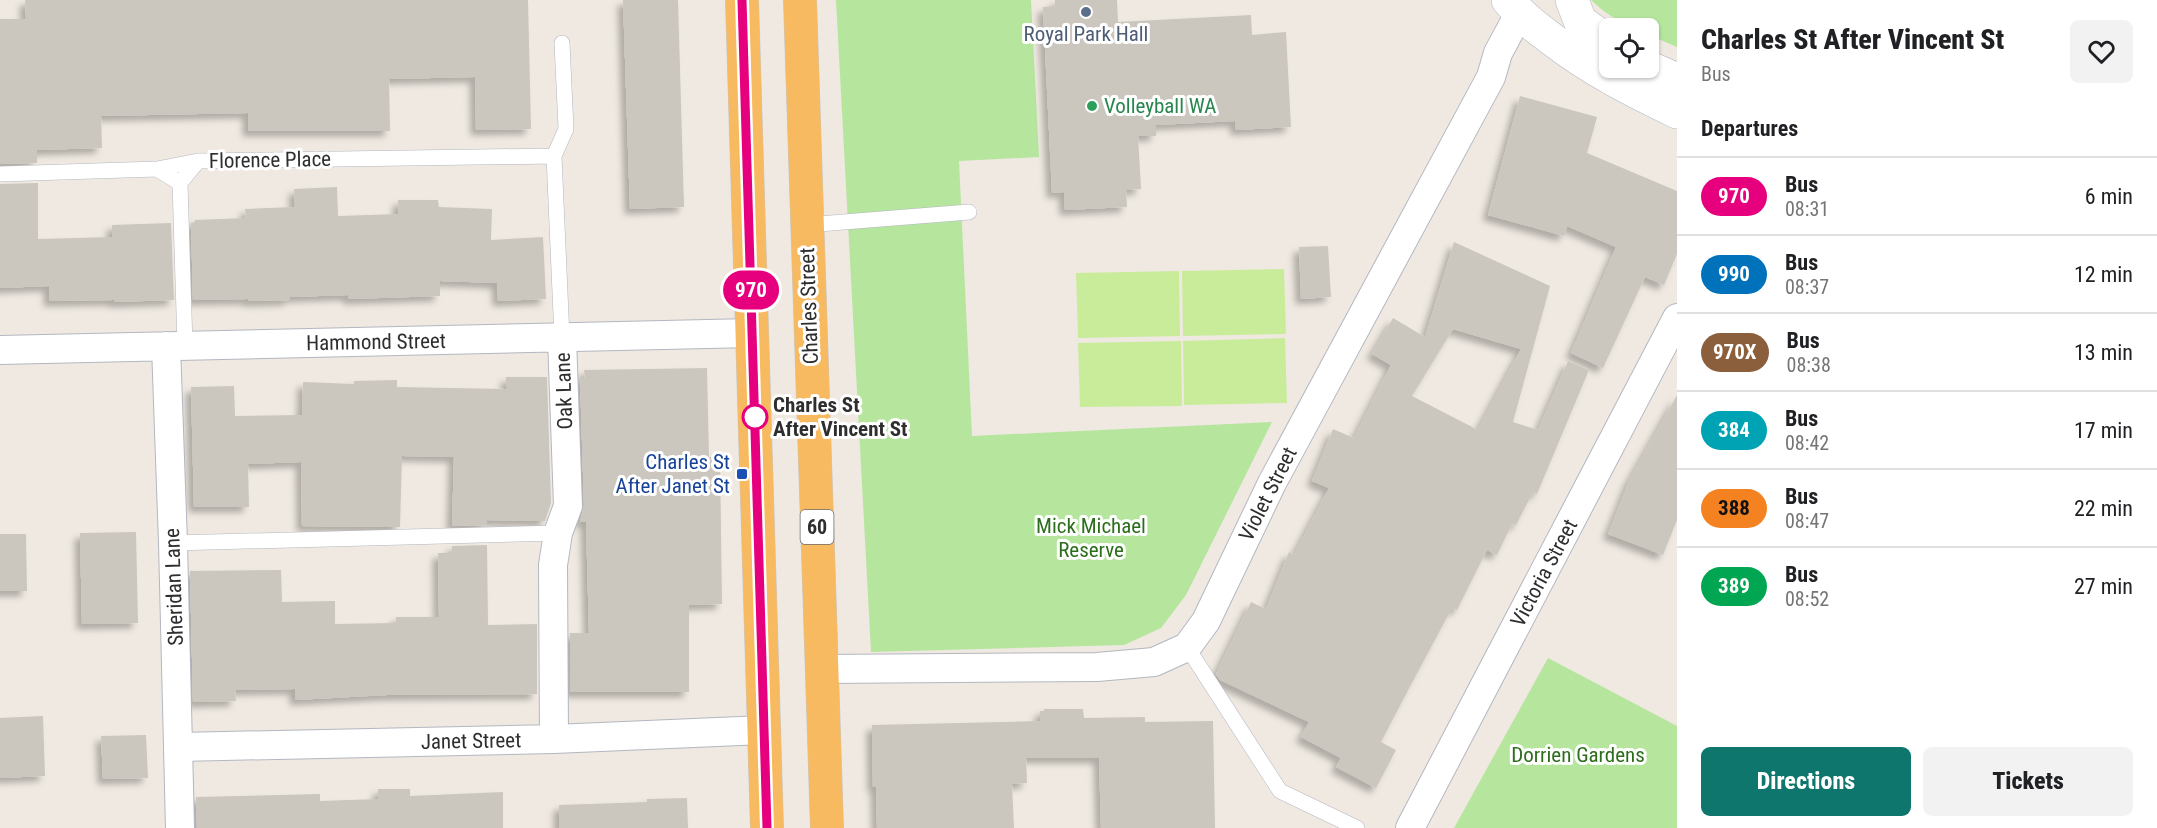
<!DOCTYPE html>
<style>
body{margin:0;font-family:"Roboto Condensed",sans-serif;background:#f2f2f2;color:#202124;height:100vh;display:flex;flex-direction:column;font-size:22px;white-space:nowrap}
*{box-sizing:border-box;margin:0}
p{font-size:20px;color:#757577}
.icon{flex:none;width:33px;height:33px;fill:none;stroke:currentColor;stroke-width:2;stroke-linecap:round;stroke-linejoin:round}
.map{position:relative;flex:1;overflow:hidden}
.side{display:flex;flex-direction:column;background:#fff;width:480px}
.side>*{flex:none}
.badge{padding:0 12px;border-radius:20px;font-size:21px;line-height:39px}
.controls{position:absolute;left:1599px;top:18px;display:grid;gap:12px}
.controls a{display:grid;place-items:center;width:60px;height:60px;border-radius:9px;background:#fff;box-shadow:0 2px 4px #0004;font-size:30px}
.map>.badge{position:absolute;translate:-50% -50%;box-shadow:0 0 0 3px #fff}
h2{padding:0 24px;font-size:22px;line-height:54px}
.round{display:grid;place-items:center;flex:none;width:63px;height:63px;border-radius:9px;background:#f2f2f2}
.headline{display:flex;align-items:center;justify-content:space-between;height:102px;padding:0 24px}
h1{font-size:28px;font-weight:800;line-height:45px}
.action{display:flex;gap:12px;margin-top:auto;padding:12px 24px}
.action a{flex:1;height:69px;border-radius:9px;background:#0f766e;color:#fff;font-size:24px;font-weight:800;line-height:69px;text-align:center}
.action a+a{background:#f2f2f2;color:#202124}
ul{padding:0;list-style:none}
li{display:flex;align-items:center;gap:18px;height:78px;padding:0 24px;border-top:2px solid #e0e0e0}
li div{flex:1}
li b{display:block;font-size:22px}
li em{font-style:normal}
li .badge{min-width:66px;font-weight:700;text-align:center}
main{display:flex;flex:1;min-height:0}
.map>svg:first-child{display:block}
.green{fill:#b6e59e}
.pitch{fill:#c9ec9a}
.building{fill:#cbc7bf;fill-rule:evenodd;filter:url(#shadow)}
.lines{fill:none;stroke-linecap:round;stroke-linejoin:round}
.service-casing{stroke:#b4b7c1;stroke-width:16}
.minor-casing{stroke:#b4b7c1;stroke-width:30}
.secondary-casing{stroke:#b4b7c1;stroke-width:34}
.trunk-casing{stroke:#c9c9c9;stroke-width:34}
.service{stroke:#fff;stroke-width:15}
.minor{stroke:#fff;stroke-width:28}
.secondary{stroke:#fff;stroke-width:33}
.trunk{stroke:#f8ba60;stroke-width:33}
.line-casing{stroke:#fff;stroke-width:14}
.line{stroke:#e6007e;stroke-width:9}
.service-dot{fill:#5c6f8a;stroke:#fff;stroke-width:2}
.leisure-dot{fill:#2e9e5b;stroke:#fff;stroke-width:2}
.stop-dot{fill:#fff;stroke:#e6007e;stroke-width:3}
.transit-dot{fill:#1a4fb4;stroke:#fff;stroke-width:2}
.labels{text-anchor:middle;stroke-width:6;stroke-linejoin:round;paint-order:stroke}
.shield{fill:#fff;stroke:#6d6d6d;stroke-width:1.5}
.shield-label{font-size:20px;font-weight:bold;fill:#2e2e2e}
.service-label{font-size:21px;fill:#4e5e75;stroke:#fff}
.leisure-label{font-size:21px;fill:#27864d;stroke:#fff;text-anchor:start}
.street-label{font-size:21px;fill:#2e2e2e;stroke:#fff}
.stop-label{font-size:21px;font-weight:bold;fill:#2e2e2e;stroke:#fff;text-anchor:start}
.transit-label{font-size:21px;fill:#164399;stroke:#fff;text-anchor:end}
.park-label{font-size:21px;fill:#2c6e1b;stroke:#fff}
</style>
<main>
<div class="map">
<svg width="1677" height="828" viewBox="0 0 1677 828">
<defs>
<filter id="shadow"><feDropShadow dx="-5.5" dy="5.5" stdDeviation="3" flood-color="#0004"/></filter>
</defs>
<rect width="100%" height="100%" fill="#efe9e1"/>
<path class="green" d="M836,0H1031L1039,157L959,161L972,436L1272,422L1186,595L1161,628L1124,645L871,652Z
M1591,0H1677V47L1649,35L1648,28C1626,28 1607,15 1591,0Z
M1548,658L1677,726V828H1454Z"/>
<path class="pitch" d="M1284,269L1286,334L1183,336L1182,271Z
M1179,271L1180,336L1078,338L1076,273Z
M1285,338L1287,403L1184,405L1183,341Z
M1181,341L1182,406L1080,407L1078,343Z"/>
<path class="building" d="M25,0H528L531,129L476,130L475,77L389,79L390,131H248V113L101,116L102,148L37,150V163L0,164V19H26Z
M623,0H678L684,207L630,209Z
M1055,0H1117L1118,22L1251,15L1252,35L1286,32L1291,127L1236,130L1235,121L1156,125V136H1138L1141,189L1126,190L1127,207L1065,210L1064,192L1052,193L1043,7L1055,6Z
M1520,96L1597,117L1587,153L1677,191V254L1664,285L1645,277L1603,368L1571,353L1616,247L1567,226L1564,236L1488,215Z
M38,183V239L112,237V225L171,223L174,300L114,302V300L49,301V286L0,288V184Z
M337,187L338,216L398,214V200H438L439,207L492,209L491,240L543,237L546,299L498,301L497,283L440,281V296L349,299L348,295L290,297V300L248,301V299L193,300L191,223L195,222V220L246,218L245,209L295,207L294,189Z
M1454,242L1550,286L1513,422L1538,430L1568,361L1589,370L1537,494L1533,492L1516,525L1512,524L1497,555L1487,550L1457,610L1452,608L1406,694L1381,742L1396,750L1376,788L1336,767L1341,758L1301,737L1309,722L1220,680L1216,674L1251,602L1266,609L1289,552L1294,555L1329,488L1312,481L1333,429L1354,438L1391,365L1372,354L1393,318L1425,337ZM1453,329L1521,349L1478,430L1412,396Z
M1328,246L1331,297L1301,299L1299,247Z
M707,368L709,457H720L722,604L689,605V692H570V633H589L586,522H580L584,505L580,378H585L584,370Z
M506,377H547L551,503L545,521L486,520L487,525L452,526L454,457L402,456L400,527L302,526L301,462L248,464L249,507H194L191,387L234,386L235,416L302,415L303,382L354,384V381L397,380V387L506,389Z
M1677,395V520L1663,555L1608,534L1629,481Z
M136,532L138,623L82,624L80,533Z
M0,534H26L27,591H0Z
M487,545L488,625L537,624V694L387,695L295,700V689L235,690L236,701L193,702L190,571L281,570L282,602L335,601V624L396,623V617H439L438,553H452V546Z
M1044,709H1083L1084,718L1145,717V722L1213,721L1215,828H1101L1099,758H1026L1027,783L1012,784L1014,828H877L876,786L873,787L872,725L1040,721V711H1044Z
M43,716L45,776L0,778V718Z
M146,735L148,778L103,779L101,736Z
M378,789H410V796L503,792V828H197L196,797L320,794V801L378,799Z
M687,798L688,828H559V805L647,802V799Z"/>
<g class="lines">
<defs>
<path id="service" d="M562,43L566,129L554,156L562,338
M157,169L198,161
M0,174L157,169L180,183
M180,183L198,161L554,156
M180,183L185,346
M806,225L969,212
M173,543L558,533
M1187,647L1280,791L1357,828"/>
<path id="minor" d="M166,346L173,543L180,828
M0,350L752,333
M822,669L1097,667L1154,662L1187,647L1206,621L1272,483L1491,77L1498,53L1519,14
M554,739L553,565L558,533L568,506L562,338
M179,747L554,739L764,730
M1410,828L1677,318"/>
<path id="secondary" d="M1508,0C1520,15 1534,26 1549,37C1590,69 1631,90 1677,112
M1572,0L1580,21L1610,43
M1648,67L1677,80"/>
<path id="trunk" d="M742,0L767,828
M800,0L827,828"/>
</defs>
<use href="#service" class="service-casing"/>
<use href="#minor" class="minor-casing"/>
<use href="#secondary" class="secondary-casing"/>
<use href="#trunk" class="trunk-casing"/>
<use href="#service" class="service"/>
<use href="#minor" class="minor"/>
<use href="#secondary" class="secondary"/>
<use href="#trunk" class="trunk"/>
</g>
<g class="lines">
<defs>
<path id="line" d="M742,0L767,828"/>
</defs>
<use href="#line" class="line-casing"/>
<use href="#line" class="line"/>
</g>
<circle class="service-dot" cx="1086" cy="12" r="6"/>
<circle class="leisure-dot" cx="1092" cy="106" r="6"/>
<circle class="stop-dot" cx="755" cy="417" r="12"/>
<rect class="transit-dot" x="736" y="468" width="12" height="12" rx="3"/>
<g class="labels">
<rect class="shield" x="800.5" y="510" width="33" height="34" rx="4.5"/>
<g class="shield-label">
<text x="817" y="534">60</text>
</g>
<g class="service-label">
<text x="1086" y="41">Royal Park Hall</text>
</g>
<g class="leisure-label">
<text x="1104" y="113">Volleyball WA</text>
</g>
<g class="street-label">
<text transform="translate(270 160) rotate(-1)" y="7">Florence Place</text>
<text transform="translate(809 306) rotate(-92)" y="7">Charles Street</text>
<text transform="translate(376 342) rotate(-1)" y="7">Hammond Street</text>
<text transform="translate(564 391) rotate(-92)" y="7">Oak Lane</text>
<text transform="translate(1268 494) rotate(-63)" y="7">Violet Street</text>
<text transform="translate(1544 573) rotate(-62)" y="7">Victoria Street</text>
<text transform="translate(174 587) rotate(-92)" y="7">Sheridan Lane</text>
<text transform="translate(471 741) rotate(-1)" y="7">Janet Street</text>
</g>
<g class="stop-label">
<text x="773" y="412">Charles St<tspan x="773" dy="24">After Vincent St</tspan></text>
</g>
<g class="transit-label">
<text x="730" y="469">Charles St<tspan x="730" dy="24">After Janet St</tspan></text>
</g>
<g class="park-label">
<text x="1091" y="533">Mick Michael<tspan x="1091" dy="24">Reserve</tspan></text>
<text x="1578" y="762">Dorrien Gardens</text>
</g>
</g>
</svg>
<div class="controls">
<a><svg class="icon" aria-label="locate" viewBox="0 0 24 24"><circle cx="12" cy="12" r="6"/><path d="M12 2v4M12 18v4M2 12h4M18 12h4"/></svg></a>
</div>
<b class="badge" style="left:751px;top:290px;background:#e6007e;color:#fff">970</b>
</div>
<section class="side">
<div class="headline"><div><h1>Charles St After Vincent St</h1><p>Bus</p></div><a class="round"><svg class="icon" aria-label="heart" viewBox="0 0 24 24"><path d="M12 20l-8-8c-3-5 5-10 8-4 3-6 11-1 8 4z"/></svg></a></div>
<h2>Departures</h2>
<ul>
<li><span class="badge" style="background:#e6007e;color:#fff">970</span><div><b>Bus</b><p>08:31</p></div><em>6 min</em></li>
<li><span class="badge" style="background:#0072bc;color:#fff">990</span><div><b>Bus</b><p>08:37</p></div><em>12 min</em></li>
<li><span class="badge" style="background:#8b5e3c;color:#fff">970X</span><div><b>Bus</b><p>08:38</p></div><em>13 min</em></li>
<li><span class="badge" style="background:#00a3b4;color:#fff">384</span><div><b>Bus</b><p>08:42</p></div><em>17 min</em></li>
<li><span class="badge" style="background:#f58220;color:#111">388</span><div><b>Bus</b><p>08:47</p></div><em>22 min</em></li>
<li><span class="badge" style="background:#00a651;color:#fff">389</span><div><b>Bus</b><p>08:52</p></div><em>27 min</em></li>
</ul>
<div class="action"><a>Directions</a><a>Tickets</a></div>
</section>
</main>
